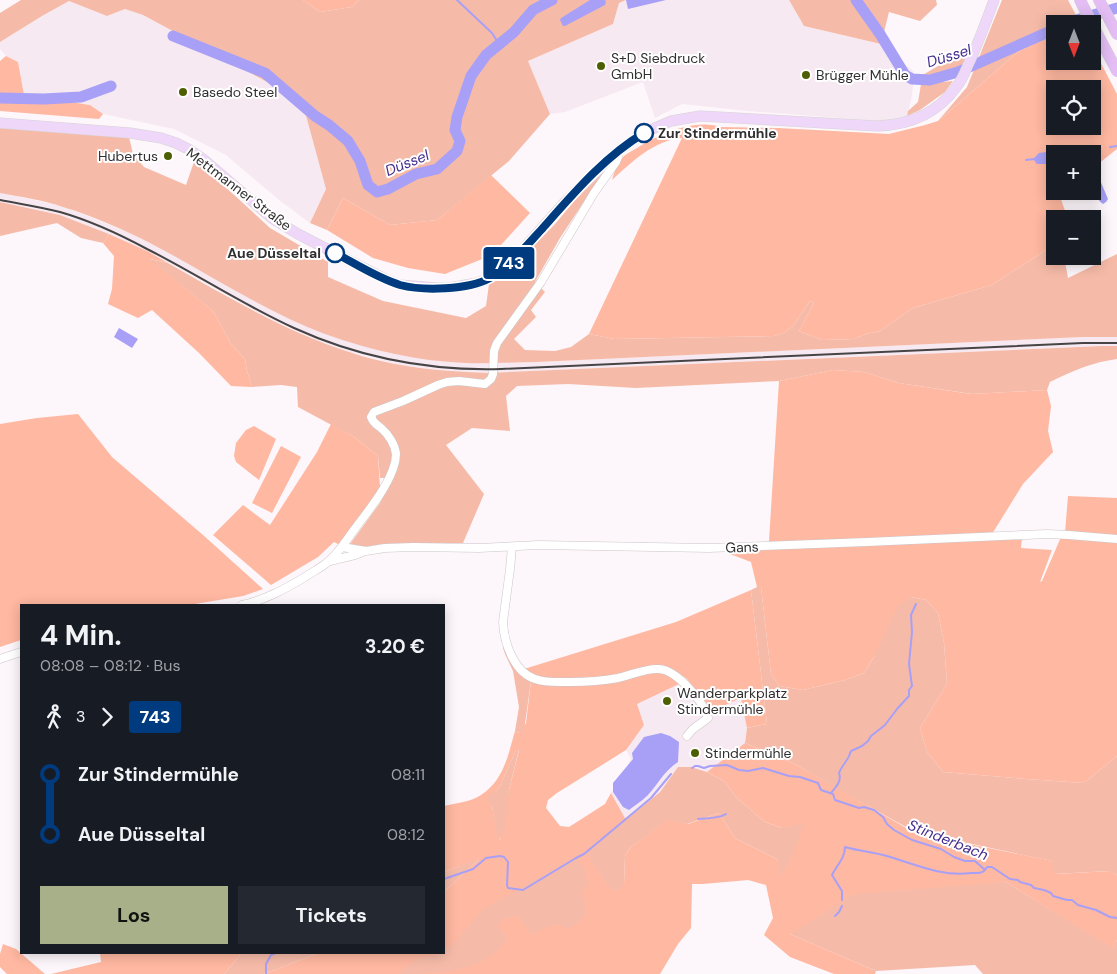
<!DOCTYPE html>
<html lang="de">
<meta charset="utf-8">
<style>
body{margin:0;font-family:"DM Sans",sans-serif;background:#242831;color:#f1f3f6;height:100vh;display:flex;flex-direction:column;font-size:19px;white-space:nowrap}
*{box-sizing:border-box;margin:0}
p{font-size:16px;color:#9ea1a6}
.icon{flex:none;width:28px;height:28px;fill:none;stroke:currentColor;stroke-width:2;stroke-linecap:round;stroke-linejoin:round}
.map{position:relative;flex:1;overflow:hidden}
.sheet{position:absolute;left:20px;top:604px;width:425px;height:350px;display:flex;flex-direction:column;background:#171b24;border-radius:0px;box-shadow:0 2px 12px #0003}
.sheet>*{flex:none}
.badge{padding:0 10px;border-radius:4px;font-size:18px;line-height:32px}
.needle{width:32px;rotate:180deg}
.controls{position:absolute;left:1046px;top:15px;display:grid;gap:10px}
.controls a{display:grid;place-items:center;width:55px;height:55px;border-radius:0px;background:#171b24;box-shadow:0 2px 12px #0003;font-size:25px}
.map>.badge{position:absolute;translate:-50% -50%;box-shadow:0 0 0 2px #fff}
.legs{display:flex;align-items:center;gap:8px;height:55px;padding:0 20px;font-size:16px}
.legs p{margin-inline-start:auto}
.headline{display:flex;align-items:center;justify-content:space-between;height:85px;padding:0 20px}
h1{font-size:28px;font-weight:700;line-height:38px}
.cta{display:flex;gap:10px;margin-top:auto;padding:10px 20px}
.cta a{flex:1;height:58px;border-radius:0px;background:#a8b089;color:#111;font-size:20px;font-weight:700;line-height:58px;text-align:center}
.cta a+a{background:#242831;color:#f1f3f6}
ul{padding:0 20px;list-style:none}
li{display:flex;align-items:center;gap:18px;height:60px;font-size:19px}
li i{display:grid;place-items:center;width:8px;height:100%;margin:0 6px;background:currentColor}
li i::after{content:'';width:12px;height:12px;margin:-6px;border:4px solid;border-radius:50%;background:#171b24}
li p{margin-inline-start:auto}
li:first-child i{background:linear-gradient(#0000 50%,currentColor 0)}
li:last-child i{background:linear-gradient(currentColor 50%,#0000 0)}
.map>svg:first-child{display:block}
.built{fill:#f7e9f1}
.green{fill:#ffb8a1;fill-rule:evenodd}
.forest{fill:#f6bba8}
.water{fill:#a8a0f6}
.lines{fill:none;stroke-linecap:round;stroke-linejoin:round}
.stream{stroke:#a8a0f6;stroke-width:2}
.river{stroke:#a8a0f6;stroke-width:11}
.minor-casing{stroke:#ccc6c9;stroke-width:9}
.major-casing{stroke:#d6d5d6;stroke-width:11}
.highway-casing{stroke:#d6d5d6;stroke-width:12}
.minor{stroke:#fff;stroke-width:8}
.major{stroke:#eed7f8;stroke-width:10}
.highway{stroke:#e3bdf4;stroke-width:11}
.rail{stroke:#474445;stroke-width:2}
.line-1-casing{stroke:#fff;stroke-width:11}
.line-1{stroke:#003b80;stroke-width:8}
.poi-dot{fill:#4e5f03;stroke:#fff;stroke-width:2}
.stop-1-dot{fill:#fff;stroke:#003b80;stroke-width:2.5}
.labels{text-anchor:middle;stroke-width:4;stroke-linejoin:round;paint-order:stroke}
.poi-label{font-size:14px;fill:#312f30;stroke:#fff;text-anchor:start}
.stop-label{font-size:14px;font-weight:bold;fill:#312f30;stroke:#fff;text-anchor:start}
.street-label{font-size:14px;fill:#312f30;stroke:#fff}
.water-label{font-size:15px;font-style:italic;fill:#432d8e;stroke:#fff}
</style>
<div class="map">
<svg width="1117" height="974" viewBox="0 0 1117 974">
<rect width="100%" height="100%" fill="#fdf6fa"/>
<path class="built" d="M626,0H789L804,26L881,44L914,72L912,96L907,116L877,121L748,111L682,104L655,118L643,82L565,112L550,114L528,61L613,24L619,3Z
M69,1L107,16L125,9L143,15L302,101L326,189L310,223L279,200L226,155L174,129L103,114L90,105L24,95L18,62L6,56L0,49V42L42,16Z
M0,193L62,206L128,232L151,243L274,311L297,322L350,342L402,355L423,358L466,363L537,362L1083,337H1117V346H1101L488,373L456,372L422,368L399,365L369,357L346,351L321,342L270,319L147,251L109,234L60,215L0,202Z
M687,679L712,711L742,698L747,728L745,743L708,772L691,767H678L660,792L626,820L611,793L631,759L626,750L644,725L637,704Z"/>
<path class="green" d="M303,0H359L352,7L320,12Z
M1055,33V61H1092L1093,48L1117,94V149L1093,168L1092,154H1055V191H1058L1068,219H1055V244L992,285L913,308L880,331L866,334L854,339L822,340L799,331L814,303L810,301L793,326L784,333L774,336L614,339L589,334L682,138C654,140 632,162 612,180C614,172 618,162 624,156C628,153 633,150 637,148C658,134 696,118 721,127L778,128L889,134L925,125L938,121L1018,52ZM1055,89H1092V126H1055Z
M6,56L18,62L24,95L90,105L103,114L99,119L0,111V102H3L7,93H0V61Z
M491,175L530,213L492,255L445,274L408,268L373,258L327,230L343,198L390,225L437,220Z
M109,234L147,251L168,263L150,259L213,311L231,344L245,359L247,371L252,387L231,386L199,353L152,310L138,318L108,304L112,289L114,256L103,243Z
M833,370L864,372L899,383L971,394L1047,390L1051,406L1048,431L1053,452L1023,484L992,534L1022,538L1021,548L1052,550L1040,582L1042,581L1061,537L1117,542V756L1084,783L1026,779L943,772L927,752L920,728L947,684L944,643L938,613L926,600L911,597L864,673L845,680L803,690L779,686L771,674L761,587H757L751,562L730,554L729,551L762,549L769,541L779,381Z
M78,414L112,457L203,535L263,589L243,596L189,605H21V640L0,647V424L37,418Z
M331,424L354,437L378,456L380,488L340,545L334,542L318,557L271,585L213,535L243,505L270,525L317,452Z
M254,426L276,439L259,480L236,462L234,456L236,443L246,430Z
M281,446L301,457L272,513L252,503Z
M1068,496L1117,498V538L1065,533Z
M751,590L767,724L747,728L741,698L712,711L687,679L670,668L656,667L597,678L556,680L534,676L524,669L676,622Z
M654,671L663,673L681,683L637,704L644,725L626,750L557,793L548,800L546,808L560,826L569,827L605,804L611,793L626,820L612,832L624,884L625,856L630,848L667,819L688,824L719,813L735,838L777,859L782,876V828L765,822L736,797L725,782L707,772L745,743L795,764L915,833L1053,861L1055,874L1111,871L1117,875V940L1112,949L1006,882L790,934L876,971L875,974H834L790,957L764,935L773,918L766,885L748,880L703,884H692L691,928L678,944L660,974H264L319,953L444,952V892L479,859L444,872V806C456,803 471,802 481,795C504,780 508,755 515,731L519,733L526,723L531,681L560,684H604L636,677ZM516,750H519L509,790L499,841L492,806L496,791L500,786Z
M3,944L16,949L45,974H7L0,967V954Z
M100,953H242L224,974H51L101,962Z"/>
<path class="forest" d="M21,0H303L320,12L352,7L359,0H626L619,3L613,24L528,61L550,114L509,161L437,220L390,225L343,198L327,230L310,223L326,189L302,101L143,15L125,9L107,16L69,1L42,16L0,42V13Z
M789,0H936L937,5L920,21L889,12L881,44L804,26Z
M1002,0H1068L1079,21L1074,24H1055V33L1018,52L938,121L967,87Z
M972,46L962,68L926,77L921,76Z
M953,81L945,92L920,110L907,116L908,111L918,102L921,84Z
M0,128L129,137L133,154L144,167L186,185L195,159L270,228L328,262V277L383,301L466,318L486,306L489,284L505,275L555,224L580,194L608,165L560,238L535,282L545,292L531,310L536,317L514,339L525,350L555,351L571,347L589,334L614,339L774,336L784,333L793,326L810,301L814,303L799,331L822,340L854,339L866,334L880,331L913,308L992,285L1055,244V256H1064L1068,278L1117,254V337H1083L537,362C513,362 489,364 465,363C418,361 369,350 325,334C263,311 208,273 150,243C122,229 93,216 63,207C43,200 21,197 0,193Z
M0,202L60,215L109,234L103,243L81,238L57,223L0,236Z
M149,259L168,263C242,305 316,350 401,365C429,370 459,372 488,373L1101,346H1117V359C1093,362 1072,371 1050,382L1047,390L972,394L899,383L864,372L833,370L779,381L636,388L568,384L517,386L506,396L510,431L472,428L446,445L484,494L463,543L383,544L366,547L350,544L380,503L391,478H380L378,456L354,437L298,407L297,387L281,385L252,387L247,371L245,359L231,344L213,311Z
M757,587H761L771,674L779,686L803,690L845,680L864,673L874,657L890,621L898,606L911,597L926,600L938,613L944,643L947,684L920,728L927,752L943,772L1026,779L1084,783L1117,756V875L1110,871L1054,874L1052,861L915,832L839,790L795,764L745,743L747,728L767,724L751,590Z
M504,645L518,673L531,681L524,731L519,733L515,731L519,707L513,671L505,654L503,648Z
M519,749L509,790L505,829L498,841L492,806L487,800V796L496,791L500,786L516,750Z
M678,767H691L707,772L725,782L736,797L765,822L782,828L804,823L793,855L781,877L777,859L735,838L719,813L687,824L667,820L630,848L625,856L624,884L618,891L610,889L586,852L660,792Z
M575,857L584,866L588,882L582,894L585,902V916L576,925L566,929L559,924L549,926L531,935L523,922L518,916L503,919L498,927L508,938C505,942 502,946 498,950C474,973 431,974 399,974L403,969L417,959L434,956L439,953L444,952V950L453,944L482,910Z
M480,858L444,892V872Z
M1006,882L1112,948L1117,940V974H983L975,965L876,971L790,934L854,894Z
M242,953V952L319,953L264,974H224Z"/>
<path class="water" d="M590,0H605L606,2L605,5L565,26H563L560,20L561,18Z
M626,0H666L628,9Z
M1089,146L1093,151L1100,180L1108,199L1106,202L1103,204C1089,195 1092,168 1092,154H1055V164H1037L1033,159L1039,153Z
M119,328L138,339L132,348L114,337Z
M661,733L670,736L679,742L678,762C663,772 659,783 648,795C642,801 635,805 629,810L623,807L613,792V783L633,759L632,753L644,737Z"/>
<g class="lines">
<path class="stream" d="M457,0L492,33L499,44
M1110,147L1117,146
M1026,160L1034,159
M692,768L695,766H698L704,768L710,766L727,765L739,770L748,771L763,768L789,776L800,777L818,783L821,790L833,794L835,800L859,808L864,807L874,810L883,817L887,824L894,830L912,840L941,849L954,857L965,861H975L985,870L987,867H992L1010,879L1018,880L1020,882L1031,885L1034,888L1044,890L1051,893L1053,896L1067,900H1072L1078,905L1096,910L1110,917L1117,918
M831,793C836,787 842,781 839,773C842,764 848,762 851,751L862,746L868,741L871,736L885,725L897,709L909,696V690L912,686L909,664L912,632L911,615L916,604
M698,819C707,818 719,819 726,814
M444,879L473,869L486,858L500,856L504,857L508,862L507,885L508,888L523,890L576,858L584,854L651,798L671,774
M842,900V891L832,875C837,865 845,858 845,847C859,851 873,852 887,856C914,864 942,877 971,873C977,873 981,874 985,870
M835,916L839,912L842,906
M266,974V964L271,955L278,952"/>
<path class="river" d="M856,0L880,34L905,75L912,79L930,80L958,72L1055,29
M1067,24L1073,21L1117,8
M173,36L265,73L315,116L329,125L348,141L360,161L368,185L377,192L388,189L416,174L437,169L457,151L460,141L455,130L457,117L471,76L486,55L514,32L533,10L552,0
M0,98L44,99L81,97L111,86"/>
<defs>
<path id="minor" d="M342,547L366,551L385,548L413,547L479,548L538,545L709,548L867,542L1047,534L1069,535L1117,539
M512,547L510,569L503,622C504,643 514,672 535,679C546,683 558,682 569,682C585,682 602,681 618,678C631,675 646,668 659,669C677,670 704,702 708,718L693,729L687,736
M330,561L355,555L365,551
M242,605C265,600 285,589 305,577C311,573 318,569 324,565C337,556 345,542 354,530C368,511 385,491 393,469C395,464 396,458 396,454C395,444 388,434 381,428C376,424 373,423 371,417L374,412L403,401L438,385L447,382L459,381L485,384L491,379L493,374L494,351L497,343L541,282L594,193L616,162L618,157L616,153
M0,659L21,652"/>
<path id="major" d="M0,123L130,133L161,138L176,143L190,150L203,159L273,219L298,234L385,279L400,285L437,288H449L477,283L488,279L503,269L518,255L565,202L616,153L633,140L650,130L671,121L700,116L877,126C909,125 938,113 957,86C962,80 965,72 968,65C978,44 986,22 994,0"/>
<path id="highway" d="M1080,0L1092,24
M1099,0L1117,34
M1092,24L1117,71"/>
</defs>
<use href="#minor" class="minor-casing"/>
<use href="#major" class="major-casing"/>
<use href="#highway" class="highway-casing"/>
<use href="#minor" class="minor"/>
<use href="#major" class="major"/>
<use href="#highway" class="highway"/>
<path class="rail" d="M0,200C20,204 40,207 60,212C88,220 121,235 147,249C197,274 243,305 294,328C360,358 430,371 501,369L1083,343H1117"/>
</g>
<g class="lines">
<defs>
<path id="line-1" d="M335,253C356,264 377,278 400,285C423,291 468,290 490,278C510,266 526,246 542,229C573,194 604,157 644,133"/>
</defs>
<use href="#line-1" class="line-1-casing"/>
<use href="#line-1" class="line-1"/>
</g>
<g class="poi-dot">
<circle cx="601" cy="66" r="5"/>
<circle cx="806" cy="75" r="5"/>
<circle cx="183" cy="92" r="5"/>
<circle cx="168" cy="156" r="5"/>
<circle cx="667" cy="701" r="5"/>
<circle cx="695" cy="753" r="5"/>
</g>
<g class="stop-1-dot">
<circle cx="644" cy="133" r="9"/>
<circle cx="335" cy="253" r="9"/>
</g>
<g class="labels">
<g class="poi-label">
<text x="611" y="63">S+D Siebdruck<tspan x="611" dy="16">GmbH</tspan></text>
<text x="816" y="80">Brügger Mühle</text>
<text x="193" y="97">Basedo Steel</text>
<text x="158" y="161" text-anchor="end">Hubertus</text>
<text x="677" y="698">Wanderparkplatz<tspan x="677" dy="16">Stindermühle</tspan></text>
<text x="705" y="758">Stindermühle</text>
</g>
<g class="stop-label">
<text x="658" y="138">Zur Stindermühle</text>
<text x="321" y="258" text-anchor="end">Aue Düsseltal</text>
</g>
<g class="street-label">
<text transform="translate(239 189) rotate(37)" y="5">Mettmanner Straße</text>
<text transform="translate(742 547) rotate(-2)" y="5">Gans</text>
</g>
<g class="water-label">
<text transform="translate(949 56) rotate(-17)" y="5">Düssel</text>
<text transform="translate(407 163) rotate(-22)" y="5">Düssel</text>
<text transform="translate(948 840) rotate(22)" y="5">Stinderbach</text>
</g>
</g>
</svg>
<div class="controls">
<a><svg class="needle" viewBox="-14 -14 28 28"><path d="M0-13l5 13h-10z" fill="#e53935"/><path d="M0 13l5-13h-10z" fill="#9ea1a6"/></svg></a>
<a><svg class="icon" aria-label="locate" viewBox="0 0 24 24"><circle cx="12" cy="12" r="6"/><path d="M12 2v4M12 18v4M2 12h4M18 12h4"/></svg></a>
<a>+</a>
<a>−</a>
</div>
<b class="badge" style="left:509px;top:263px;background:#003b80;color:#fff">743</b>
<section class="sheet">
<div class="headline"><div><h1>4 Min.</h1><p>08:08 – 08:12 · Bus</p></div><b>3.20 €</b></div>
<div class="legs"><svg class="icon" aria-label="walk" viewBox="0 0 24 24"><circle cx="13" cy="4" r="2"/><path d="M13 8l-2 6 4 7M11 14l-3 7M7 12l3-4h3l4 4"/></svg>3<svg class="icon" aria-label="forward" viewBox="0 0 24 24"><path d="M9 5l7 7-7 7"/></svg><b class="badge" style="background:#003b80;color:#fff">743</b></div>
<ul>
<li><i style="color:#003b80"></i><b>Zur Stindermühle</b><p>08:11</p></li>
<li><i style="color:#003b80"></i><b>Aue Düsseltal</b><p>08:12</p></li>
</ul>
<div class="cta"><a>Los</a><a>Tickets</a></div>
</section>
</div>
